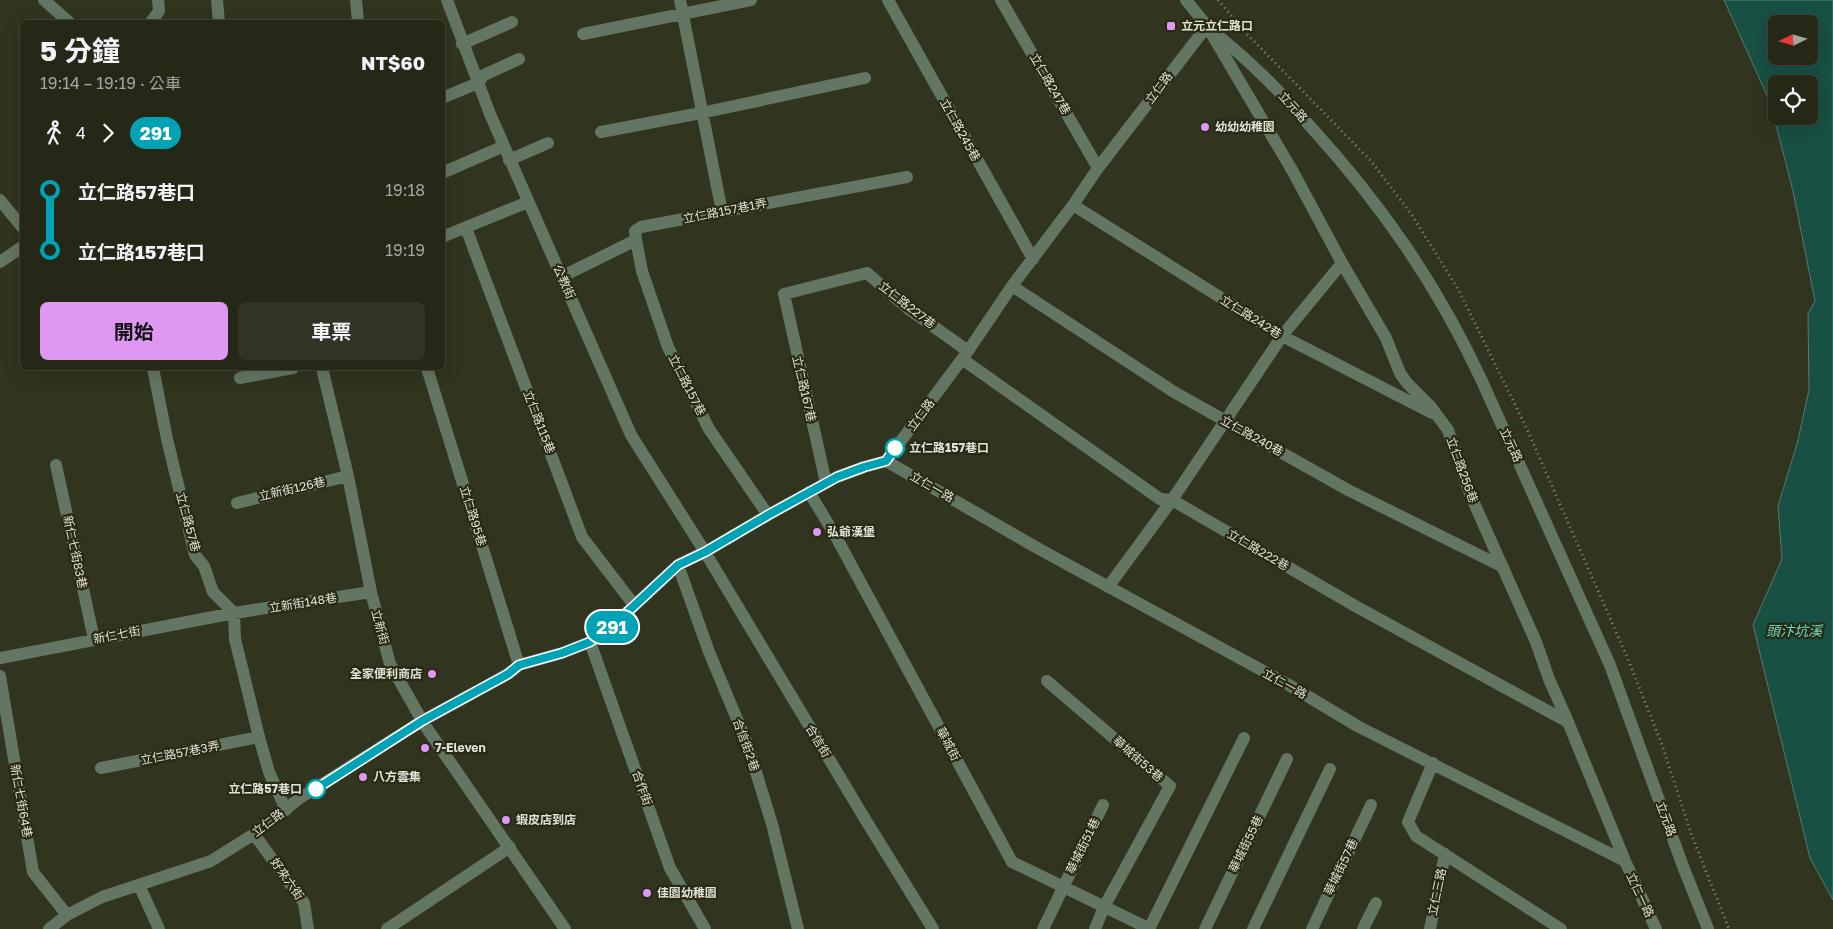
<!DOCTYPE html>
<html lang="zh-TW">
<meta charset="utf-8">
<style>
body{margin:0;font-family:"Golos Text","Noto Sans TC",sans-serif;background:#313324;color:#f1f3f6;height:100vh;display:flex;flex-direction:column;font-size:19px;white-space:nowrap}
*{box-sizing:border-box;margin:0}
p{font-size:16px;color:#a3a5a1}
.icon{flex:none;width:28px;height:28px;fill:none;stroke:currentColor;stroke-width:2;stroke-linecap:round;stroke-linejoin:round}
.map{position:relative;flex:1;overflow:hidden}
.side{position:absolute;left:20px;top:20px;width:425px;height:350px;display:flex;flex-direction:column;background:#252717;border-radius:8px;box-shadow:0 5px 20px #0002,0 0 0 1px #424436}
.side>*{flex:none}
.badge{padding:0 10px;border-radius:16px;font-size:18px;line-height:32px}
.needle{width:32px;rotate:265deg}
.buttons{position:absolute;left:1768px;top:15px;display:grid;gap:10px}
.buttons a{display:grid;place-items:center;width:50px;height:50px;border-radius:8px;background:#252717;box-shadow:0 5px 20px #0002,0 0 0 1px #424436;font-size:25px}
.map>.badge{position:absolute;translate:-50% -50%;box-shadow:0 0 0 2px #fff}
.legs{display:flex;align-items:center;gap:8px;height:55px;padding:0 20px;font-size:16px}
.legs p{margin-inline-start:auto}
.headline{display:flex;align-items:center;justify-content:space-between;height:85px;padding:0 20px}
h1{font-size:28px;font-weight:700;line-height:38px}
.button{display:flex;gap:10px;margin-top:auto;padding:10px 20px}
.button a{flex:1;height:58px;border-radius:8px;background:#df98f2;color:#111;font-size:20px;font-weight:700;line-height:58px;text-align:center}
.button a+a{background:#313324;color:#f1f3f6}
ul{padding:0 20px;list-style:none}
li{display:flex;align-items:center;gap:18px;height:60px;font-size:19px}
li i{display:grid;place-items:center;width:8px;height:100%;margin:0 6px;background:currentColor}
li i::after{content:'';width:12px;height:12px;margin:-6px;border:4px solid;border-radius:50%;background:#252717}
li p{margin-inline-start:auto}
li:first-child i{background:linear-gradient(#0000 50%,currentColor 0)}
li:last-child i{background:linear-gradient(currentColor 50%,#0000 0)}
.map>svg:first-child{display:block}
.water{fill:#185044;stroke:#547c70;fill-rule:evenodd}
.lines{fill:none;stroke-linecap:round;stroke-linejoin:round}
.path{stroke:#8b8d7c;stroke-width:3;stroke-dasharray:1 4;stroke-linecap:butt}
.minor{stroke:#637563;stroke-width:12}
.line-1-casing{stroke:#fff;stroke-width:11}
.line-1{stroke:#00a3b4;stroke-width:8}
.poi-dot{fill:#df98f2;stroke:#282a15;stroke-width:2}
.stop-1-dot{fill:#fff;stroke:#00a3b4;stroke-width:2.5}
.labels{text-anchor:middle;stroke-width:4.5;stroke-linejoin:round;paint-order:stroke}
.poi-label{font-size:12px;font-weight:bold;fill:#e0e2d5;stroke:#282a15;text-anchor:start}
.street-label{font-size:12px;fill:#e0e2d5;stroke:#282a15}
.stop-label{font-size:12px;font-weight:bold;fill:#e0e2d5;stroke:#282a15;text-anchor:start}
.water-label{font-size:14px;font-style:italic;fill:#70dbc2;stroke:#282a15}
</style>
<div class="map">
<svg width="1833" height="929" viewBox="0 0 1833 929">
<rect width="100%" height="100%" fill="#31341f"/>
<path class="water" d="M1724,0H1833V900L1810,858L1753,625L1782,559L1778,506L1797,444L1809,390L1808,314L1815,301L1793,191L1770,102ZM1776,24H1809V56H1776ZM1776,84H1809V116H1776Z"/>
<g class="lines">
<path class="path" d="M1218,0L1245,32L1371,161L1412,215L1458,289L1527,429L1627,657L1661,742L1692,836L1729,929"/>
<path class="minor" d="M44,0L69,22
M217,0L219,22
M356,0L358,22
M447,0L490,114L631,435L705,552L865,819L933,929
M680,0L722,212
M888,0L1033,259
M1001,0L1098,168
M1186,0L1207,26L1292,170L1342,263L1386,338L1400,373L1407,383L1431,407L1448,430L1470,494L1536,642L1549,679L1568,722L1625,861
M151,22L159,11L158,0
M1207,26C1224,41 1242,55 1258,71C1277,88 1293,107 1310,126C1381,204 1436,283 1481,379L1610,665L1684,869L1708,929
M583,34L751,0
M462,44L512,22
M442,98L478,83L484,75L519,59
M601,132L701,113L865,78
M509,160L548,143
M442,173L504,146
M0,200L22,227
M1073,205L1282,336L1432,413
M466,228L582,537L634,605
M442,237L528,202
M636,240L642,271L668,347L709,429L768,515
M0,262L22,247
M561,277L636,240L635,231L641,227L907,177
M1012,286L1174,392L1348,490L1503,567
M962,359L1160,499L1172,500L1357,607L1568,722
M153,368L167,439L195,555L204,566L213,592L234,613L235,639L259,737L269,772L286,810
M322,368L348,476L371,592L390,664L424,724L565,929
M427,368L519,665
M240,378L293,368
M886,461L1039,549L1289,685L1359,727L1625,861L1656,929
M56,465L94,639
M826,483L784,294L867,273L906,307L968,351
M809,492L835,535L1012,862L1150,929
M237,503L348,476
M678,565L709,652L747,743L772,824L798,929
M1108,587L1172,500L1282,336L1342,263
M590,642L670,868L705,929
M0,658L234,613L371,592
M0,676L33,872L67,915
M1047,681L1170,786L1104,907L1095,929
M1433,763L1408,822L1416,836L1561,929
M101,768L259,737
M254,834L304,903L308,929
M139,885L159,929
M49,929L67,915L102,897L211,861L254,834L300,798L422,721L508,674L519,665L562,653L590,642L607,631L678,565L705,552L768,515L837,477L864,467L886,461L968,351L1012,286L1073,205L1098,168L1207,26
M387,929L510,847
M1043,929L1103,805
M1149,929L1244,738
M1205,929L1287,759
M1253,929L1330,769
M1312,929L1371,805
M1363,929L1376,903
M1430,929L1445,854"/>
</g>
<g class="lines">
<defs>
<path id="line-1" d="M316,789L422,721L508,674L519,665L562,653L590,642L607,631L678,565L705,552L768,515L837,477L864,467L886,461L895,448"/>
</defs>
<use href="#line-1" class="line-1-casing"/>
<use href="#line-1" class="line-1"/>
</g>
<g class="poi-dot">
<rect x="1166" y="21" width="10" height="10" rx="2.5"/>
<circle cx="1205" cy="127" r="5"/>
<circle cx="817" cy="532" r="5"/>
<circle cx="432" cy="674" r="5"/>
<circle cx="425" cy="748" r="5"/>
<circle cx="363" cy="777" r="5"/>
<circle cx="506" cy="820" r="5"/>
<circle cx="647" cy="893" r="5"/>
</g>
<g class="stop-1-dot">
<circle cx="895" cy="448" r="9"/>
<circle cx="316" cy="789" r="9"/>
</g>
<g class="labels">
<g class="poi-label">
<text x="1181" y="30">立元立仁路口</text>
<text x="1215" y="131">幼幼幼稚園</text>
<text x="827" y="536">弘爺漢堡</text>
<text x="422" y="678" text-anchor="end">全家便利商店</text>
<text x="435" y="752">7-Eleven</text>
<text x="373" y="781">八方雲集</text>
<text x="516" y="824">蝦皮店到店</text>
<text x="657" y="897">佳園幼稚園</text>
</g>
<g class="street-label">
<text transform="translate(1050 84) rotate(60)" y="4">立仁路247巷</text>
<text transform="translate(1159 88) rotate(-53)" y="4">立仁路</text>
<text transform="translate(1293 107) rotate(48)" y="4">立元路</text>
<text transform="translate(960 130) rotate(61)" y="4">立仁路245巷</text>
<text transform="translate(725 211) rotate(-11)" y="4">立仁路157巷1弄</text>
<text transform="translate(564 282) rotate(66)" y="4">公教街</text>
<text transform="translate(907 305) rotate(38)" y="4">立仁路227巷</text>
<text transform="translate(1251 317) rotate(32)" y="4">立仁路242巷</text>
<text transform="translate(687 385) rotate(63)" y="4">立仁路157巷</text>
<text transform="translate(804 389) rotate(77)" y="4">立仁路167巷</text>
<text transform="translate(921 415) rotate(-53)" y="4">立仁路</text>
<text transform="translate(539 422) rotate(69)" y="4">立仁路115巷</text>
<text transform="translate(1252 436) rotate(29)" y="4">立仁路240巷</text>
<text transform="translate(1511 445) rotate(65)" y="4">立元路</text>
<text transform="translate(1462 470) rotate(70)" y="4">立仁路256巷</text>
<text transform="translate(932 487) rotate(30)" y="4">立仁一路</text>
<text transform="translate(292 489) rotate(-13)" y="4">立新街126巷</text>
<text transform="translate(473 516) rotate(73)" y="4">立仁路95巷</text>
<text transform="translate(188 522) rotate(75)" y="4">立仁路57巷</text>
<text transform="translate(1258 550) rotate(30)" y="4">立仁路222巷</text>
<text transform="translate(75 552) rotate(78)" y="4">新仁七街83巷</text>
<text transform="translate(303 603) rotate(-9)" y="4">立新街148巷</text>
<text transform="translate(380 627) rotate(75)" y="4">立新街</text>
<text transform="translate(117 635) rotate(-11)" y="4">新仁七街</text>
<text transform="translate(1285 684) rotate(29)" y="4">立仁一路</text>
<text transform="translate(818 741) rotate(59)" y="4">合信街</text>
<text transform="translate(948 744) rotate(62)" y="4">華城街</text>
<text transform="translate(746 745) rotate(70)" y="4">合信街2巷</text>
<text transform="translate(180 753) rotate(-11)" y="4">立仁路57巷3弄</text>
<text transform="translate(1138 759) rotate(41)" y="4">華城街53巷</text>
<text transform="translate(642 788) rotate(71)" y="4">合作街</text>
<text transform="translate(21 801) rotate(80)" y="4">新仁七街64巷</text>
<text transform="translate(1666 819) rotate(70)" y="4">立元路</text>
<text transform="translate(268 823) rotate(-37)" y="4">立仁路</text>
<text transform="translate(1246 844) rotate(-64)" y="4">華城街55巷</text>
<text transform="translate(1083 846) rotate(-64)" y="4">華城街51巷</text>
<text transform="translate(1341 867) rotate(-64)" y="4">華城街57巷</text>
<text transform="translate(287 879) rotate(55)" y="4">好來六街</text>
<text transform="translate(1437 892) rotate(-78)" y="4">立仁三路</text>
<text transform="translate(1640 895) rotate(65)" y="4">立仁一路</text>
</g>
<g class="stop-label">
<text x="909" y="452">立仁路157巷口</text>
<text x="302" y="793" text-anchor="end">立仁路57巷口</text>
</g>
<g class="water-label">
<text x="1794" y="636">頭汴坑溪</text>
</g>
</g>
</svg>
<div class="buttons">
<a><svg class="needle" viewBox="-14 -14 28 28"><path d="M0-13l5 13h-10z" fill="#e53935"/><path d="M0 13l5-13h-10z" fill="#a3a5a1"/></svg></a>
<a><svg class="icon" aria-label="locate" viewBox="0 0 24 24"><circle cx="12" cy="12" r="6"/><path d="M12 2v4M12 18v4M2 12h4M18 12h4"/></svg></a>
</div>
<b class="badge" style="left:612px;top:627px;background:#00a3b4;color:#fff">291</b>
<section class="side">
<div class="headline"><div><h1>5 分鐘</h1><p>19:14 – 19:19 · 公車</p></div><b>NT$60</b></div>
<div class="legs"><svg class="icon" aria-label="walk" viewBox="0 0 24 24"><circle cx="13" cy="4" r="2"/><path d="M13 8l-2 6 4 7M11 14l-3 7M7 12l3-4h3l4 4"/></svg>4<svg class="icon" aria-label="forward" viewBox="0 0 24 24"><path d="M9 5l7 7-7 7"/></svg><b class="badge" style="background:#00a3b4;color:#fff">291</b></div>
<ul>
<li><i style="color:#00a3b4"></i><b>立仁路57巷口</b><p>19:18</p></li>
<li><i style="color:#00a3b4"></i><b>立仁路157巷口</b><p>19:19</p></li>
</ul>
<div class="button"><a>開始</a><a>車票</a></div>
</section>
</div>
